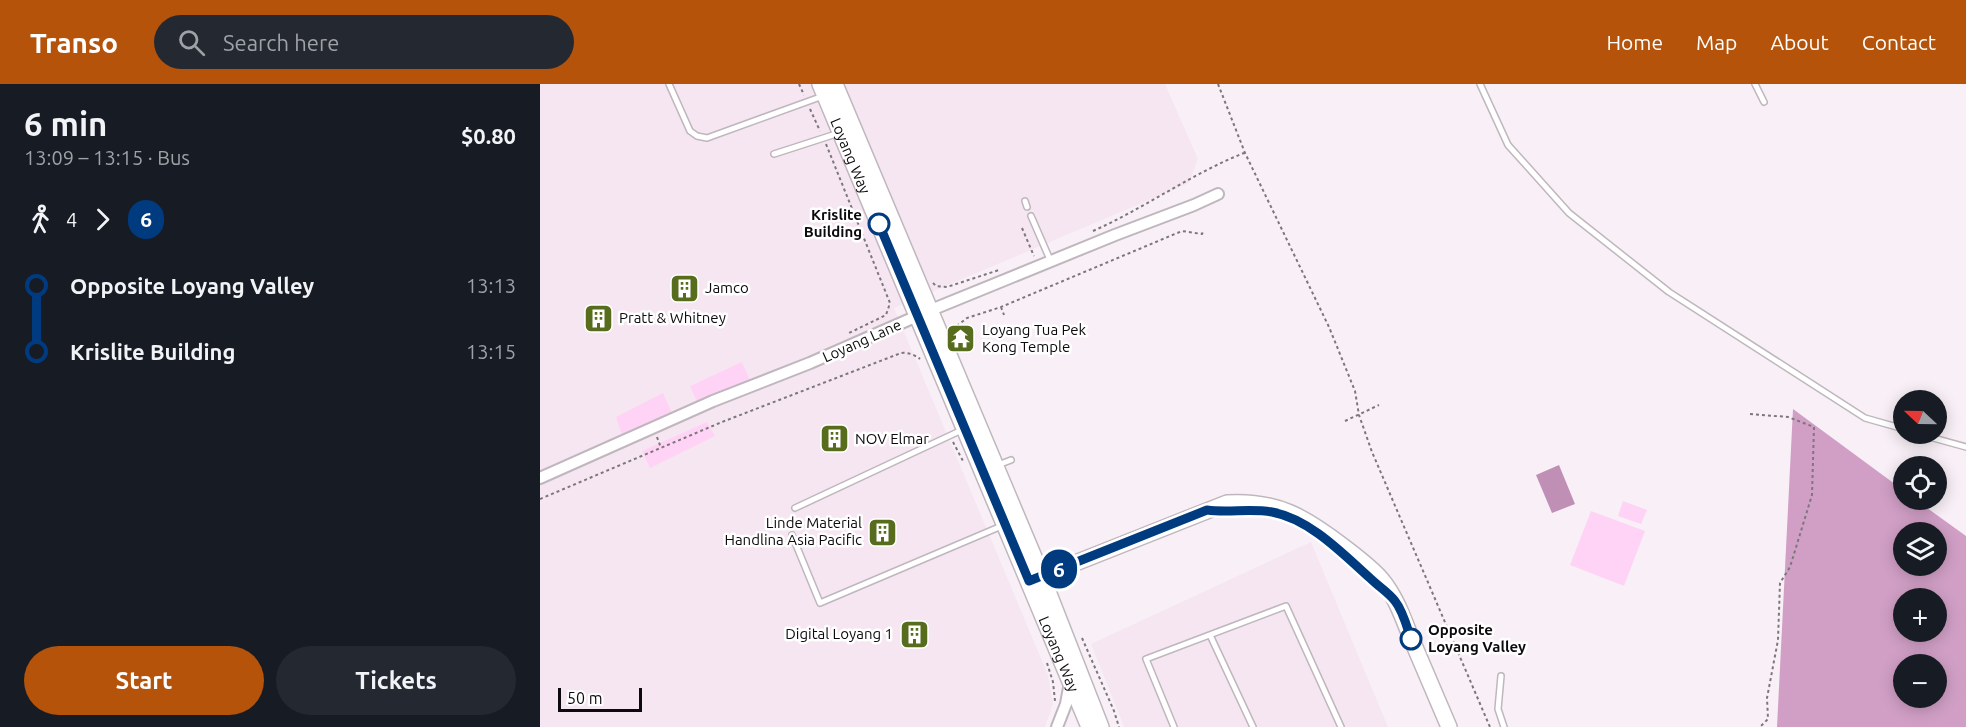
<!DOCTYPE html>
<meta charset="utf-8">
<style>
body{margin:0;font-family:Ubuntu,sans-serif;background:#242831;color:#f1f3f6;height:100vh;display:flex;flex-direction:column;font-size:22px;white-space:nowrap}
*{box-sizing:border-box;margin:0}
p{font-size:20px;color:#9ea1a6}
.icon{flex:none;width:33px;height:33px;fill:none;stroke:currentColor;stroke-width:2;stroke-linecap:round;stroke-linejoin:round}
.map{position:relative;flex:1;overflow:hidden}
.side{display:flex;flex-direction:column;background:#171b24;width:540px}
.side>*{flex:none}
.badge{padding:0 12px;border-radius:20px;font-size:21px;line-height:39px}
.needle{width:39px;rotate:292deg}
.tools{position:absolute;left:1353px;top:306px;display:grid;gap:12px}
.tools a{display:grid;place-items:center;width:54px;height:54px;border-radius:50%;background:#171b24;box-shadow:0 3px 15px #0003;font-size:30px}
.scale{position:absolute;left:18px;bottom:15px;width:84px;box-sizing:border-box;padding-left:6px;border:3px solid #0d0a0d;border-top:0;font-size:16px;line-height:21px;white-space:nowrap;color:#0d0a0d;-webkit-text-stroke:4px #fff;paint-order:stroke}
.map>.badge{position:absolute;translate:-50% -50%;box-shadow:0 0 0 3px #fff}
.legs{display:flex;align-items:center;gap:9px;height:66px;padding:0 24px;font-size:20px}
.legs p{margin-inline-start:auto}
.headline{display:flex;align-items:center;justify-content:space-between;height:102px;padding:0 24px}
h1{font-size:33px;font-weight:600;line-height:45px}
.cta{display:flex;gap:12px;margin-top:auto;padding:12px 24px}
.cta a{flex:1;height:69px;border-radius:36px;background:#b45309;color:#fff;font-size:24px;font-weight:600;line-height:69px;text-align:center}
.cta a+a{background:#242831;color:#f1f3f6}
ul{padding:0 24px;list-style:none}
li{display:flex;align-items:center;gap:21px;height:66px;font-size:22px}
li i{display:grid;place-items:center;width:9px;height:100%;margin:0 8px;background:currentColor}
li i::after{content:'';width:15px;height:15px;margin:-8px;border:4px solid;border-radius:50%;background:#171b24}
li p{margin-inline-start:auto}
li:first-child i{background:linear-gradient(#0000 50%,currentColor 0)}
li:last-child i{background:linear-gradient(currentColor 50%,#0000 0)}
header{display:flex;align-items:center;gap:36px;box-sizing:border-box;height:84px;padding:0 30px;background:#b45309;color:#fff}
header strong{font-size:28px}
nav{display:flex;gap:33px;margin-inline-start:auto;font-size:21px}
.search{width:420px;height:54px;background:#242831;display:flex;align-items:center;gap:15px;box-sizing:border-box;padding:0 21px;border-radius:33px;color:#9ea1a6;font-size:22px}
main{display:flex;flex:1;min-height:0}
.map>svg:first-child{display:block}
.built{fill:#f6e6f2}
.green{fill:#ffd3f5}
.forest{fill:#d19fc6;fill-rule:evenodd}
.water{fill:#c08fb6}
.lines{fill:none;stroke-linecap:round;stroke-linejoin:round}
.lane-casing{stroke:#bfb7bd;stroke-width:8}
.street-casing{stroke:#bfb7bd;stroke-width:14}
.secondary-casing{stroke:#bfb7bd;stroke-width:18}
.path{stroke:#7c777b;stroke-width:2;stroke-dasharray:3 3;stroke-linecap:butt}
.lane{stroke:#fff;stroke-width:5}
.street{stroke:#fff;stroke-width:10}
.secondary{stroke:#fff;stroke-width:15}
.line-1-casing{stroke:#fff;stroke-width:14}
.line-1{stroke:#003b80;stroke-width:9}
.stop-1-dot{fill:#fff;stroke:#003b80;stroke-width:3}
.labels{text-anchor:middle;stroke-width:5;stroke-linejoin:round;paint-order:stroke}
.street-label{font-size:15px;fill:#0d0a0d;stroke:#fff}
.stop-label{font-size:15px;font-weight:bold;fill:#0d0a0d;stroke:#fff;text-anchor:end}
.poi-label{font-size:15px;fill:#0d0a0d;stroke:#fff;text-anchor:start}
</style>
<header>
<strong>Transo</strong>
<div class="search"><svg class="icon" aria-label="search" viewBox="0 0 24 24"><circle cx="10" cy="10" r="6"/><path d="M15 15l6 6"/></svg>Search here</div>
<nav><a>Home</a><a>Map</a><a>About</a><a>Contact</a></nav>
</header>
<main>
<section class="side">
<div class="headline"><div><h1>6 min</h1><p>13:09 – 13:15 · Bus</p></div><b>$0.80</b></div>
<div class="legs"><svg class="icon" aria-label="walk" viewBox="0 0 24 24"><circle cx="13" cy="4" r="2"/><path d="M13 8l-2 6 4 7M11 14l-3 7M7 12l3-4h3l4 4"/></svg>4<svg class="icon" aria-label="forward" viewBox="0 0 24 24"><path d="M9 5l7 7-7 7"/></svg><b class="badge" style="background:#003b80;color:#fff">6</b></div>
<ul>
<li><i style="color:#003b80"></i><b>Opposite Loyang Valley</b><p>13:13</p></li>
<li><i style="color:#003b80"></i><b>Krislite Building</b><p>13:15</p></li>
</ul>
<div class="cta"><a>Start</a><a>Tickets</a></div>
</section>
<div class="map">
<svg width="1426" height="643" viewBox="0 0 1426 643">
<rect width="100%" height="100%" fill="#f8f0f6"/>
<path class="built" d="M0,0H625L658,75L649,99L354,224L508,591L513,620L505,643H0Z
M771,458L848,643H584L551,560Z"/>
<path class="green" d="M202,278L210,296L158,320L150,302Z
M123,309L132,329L82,352L76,333Z
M167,338L175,352L110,384L102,367Z
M1083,417L1107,426L1101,440L1078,432Z
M1051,427L1105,447L1084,502L1030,481Z"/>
<path class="forest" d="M1253,325L1363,406L1364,416H1376L1426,452V643H1237ZM1364,448H1396V482H1364ZM1364,514H1396V548H1364ZM1364,580H1396V614H1364Z"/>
<path class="water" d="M1019,381L1035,420L1012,429L996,391Z"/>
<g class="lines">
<defs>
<path id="lane" d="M129,0L150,47L157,52L167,54L283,12
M940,0L968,61L1029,129L1129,208L1325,334L1364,345
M1215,0L1224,18
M234,70L299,49
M485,117L487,123
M491,132L511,178
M1379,350L1426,363
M458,381L471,376
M255,424L424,345
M252,451L280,519L464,441
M670,551L713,643
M961,592L958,625L964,643
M634,643L606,575L746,522L801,643"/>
<path id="street" d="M0,394L173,317L270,279L391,226L575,151L654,121L678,110
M517,643L526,620L530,598"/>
<g id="secondary">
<path id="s1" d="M280,0L549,643"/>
<path d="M295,0L502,492L561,643"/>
<path d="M495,495L687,419C737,416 765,433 804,463C817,473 832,484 842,496C856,513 863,534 871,554C884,584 896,613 909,643"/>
</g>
</defs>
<use href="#lane" class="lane-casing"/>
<use href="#street" class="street-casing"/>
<use href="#secondary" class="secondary-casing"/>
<path class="path" d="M259,0L264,11
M678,0L705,69L789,243L815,307L819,331L832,368L950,643
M270,25L280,47
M286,60L350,219L346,231L309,249
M482,144L494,172
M553,147C605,124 651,90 704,69
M393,199L396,202L407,203L459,186
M461,223L464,231
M415,248L418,241L427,234L461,223L642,147L662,150L664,146
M1210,330L1248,333L1274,343L1272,411L1250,483L1240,499L1238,556L1227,614L1228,635L1220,643
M805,337L839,321
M117,353L121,364
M413,358L423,377
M0,415L182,338L361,269C368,268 375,271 380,275
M542,554L574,627L579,643
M507,579L513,598L515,617"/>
<use href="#lane" class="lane"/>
<use href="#street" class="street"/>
<use href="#secondary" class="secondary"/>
</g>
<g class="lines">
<defs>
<path id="line-1" d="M339,140L489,497L667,426C689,429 710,424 732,428C770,435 803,470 831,495C838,502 849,509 855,517C863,527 867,543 871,555"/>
</defs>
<use href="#line-1" class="line-1-casing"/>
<use href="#line-1" class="line-1"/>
</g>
<defs>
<symbol id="building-square" viewBox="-11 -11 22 22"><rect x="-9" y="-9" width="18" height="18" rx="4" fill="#576d1d" stroke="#fff"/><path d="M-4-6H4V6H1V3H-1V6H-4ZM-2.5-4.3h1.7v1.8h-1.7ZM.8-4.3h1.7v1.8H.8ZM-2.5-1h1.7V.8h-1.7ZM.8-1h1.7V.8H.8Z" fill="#fff"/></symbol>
<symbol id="temple-square" viewBox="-11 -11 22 22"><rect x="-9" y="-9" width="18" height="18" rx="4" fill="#576d1d" stroke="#fff"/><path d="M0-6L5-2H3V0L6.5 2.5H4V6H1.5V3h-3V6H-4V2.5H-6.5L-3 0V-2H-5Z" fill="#fff"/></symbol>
</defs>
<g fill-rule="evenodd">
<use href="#building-square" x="128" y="188" width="33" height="33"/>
<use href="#building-square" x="42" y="218" width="33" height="33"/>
<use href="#temple-square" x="404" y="238" width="33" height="33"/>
<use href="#building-square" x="278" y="338" width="33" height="33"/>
<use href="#building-square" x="326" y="432" width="33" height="33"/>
<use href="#building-square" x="358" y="534" width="33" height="33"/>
</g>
<g class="stop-1-dot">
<circle cx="339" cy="140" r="10"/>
<circle cx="871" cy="555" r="10"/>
</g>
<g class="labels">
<g class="street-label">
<text dy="5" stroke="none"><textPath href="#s1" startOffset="78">Loyang Way</textPath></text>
<text transform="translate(322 257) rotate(-24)" y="5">Loyang Lane</text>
<text dy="5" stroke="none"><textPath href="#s1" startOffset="618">Loyang Way</textPath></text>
</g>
<g class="stop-label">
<text x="322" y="136">Krislite<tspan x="322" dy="17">Building</tspan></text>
<text x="888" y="551" text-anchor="start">Opposite<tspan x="888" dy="17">Loyang Valley</tspan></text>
</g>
<g class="poi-label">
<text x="165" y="209">Jamco</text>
<text x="79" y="239">Pratt &amp; Whitney</text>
<text x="442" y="251">Loyang Tua Pek<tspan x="442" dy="17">Kong Temple</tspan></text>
<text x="315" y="360">NOV Elmar</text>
<text x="322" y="444" text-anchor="end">Linde Material<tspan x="322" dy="17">Handlina Asia Pacific</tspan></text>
<text x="353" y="555" text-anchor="end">Digital Loyang 1</text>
</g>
</g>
</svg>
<div class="tools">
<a><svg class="needle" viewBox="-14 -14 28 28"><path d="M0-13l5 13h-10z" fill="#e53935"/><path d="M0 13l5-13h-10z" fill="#9ea1a6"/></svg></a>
<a><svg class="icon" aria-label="locate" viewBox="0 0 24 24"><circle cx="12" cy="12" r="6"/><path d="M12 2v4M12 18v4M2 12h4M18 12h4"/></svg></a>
<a><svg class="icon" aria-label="layers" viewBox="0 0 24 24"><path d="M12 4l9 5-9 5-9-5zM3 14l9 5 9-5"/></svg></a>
<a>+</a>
<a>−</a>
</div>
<div class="scale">50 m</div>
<b class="badge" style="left:519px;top:485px;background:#003b80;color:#fff">6</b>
</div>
</main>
